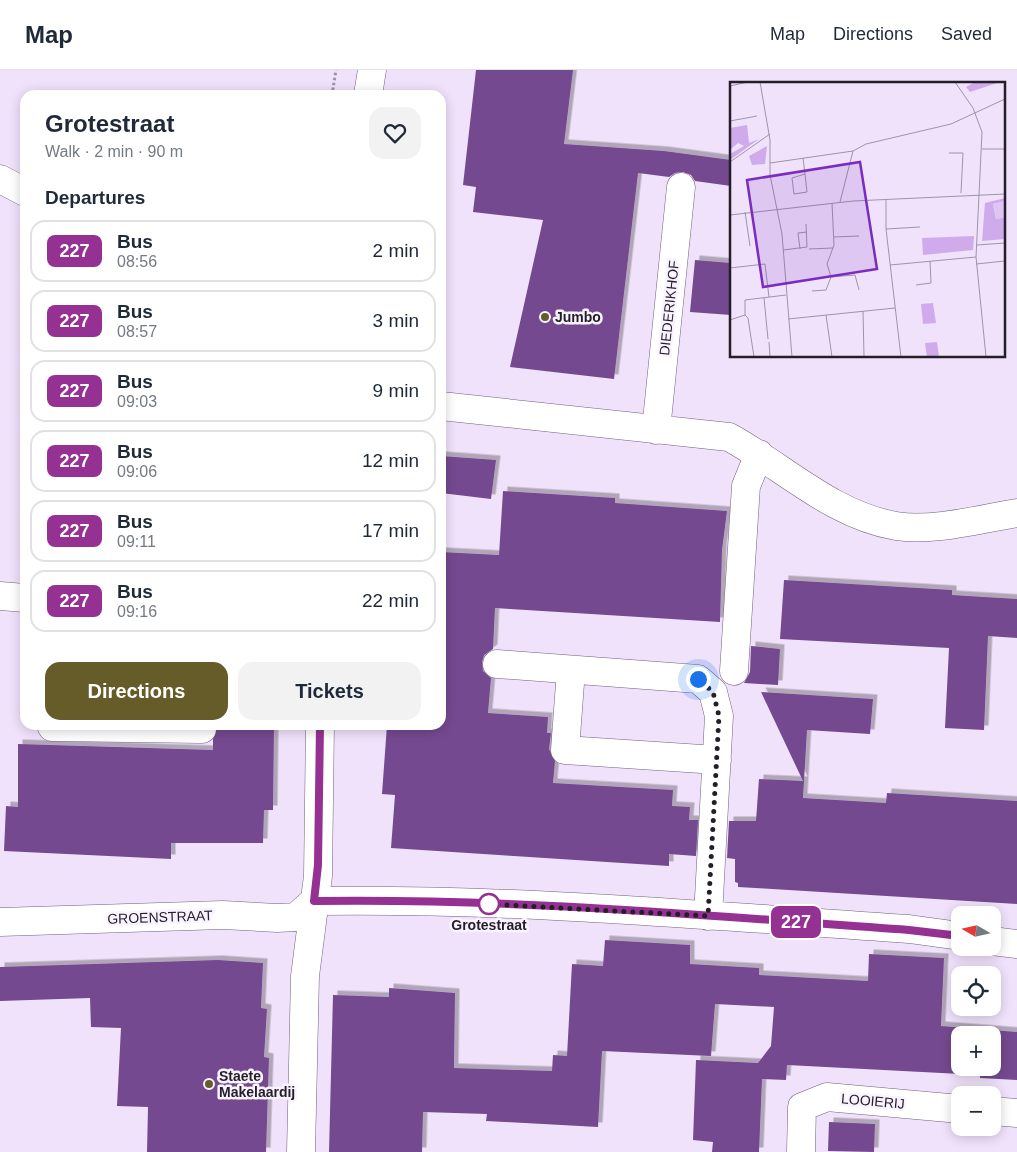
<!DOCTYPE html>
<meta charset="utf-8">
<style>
body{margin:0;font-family:Helvetica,sans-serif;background:#f2f2f3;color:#1f2937;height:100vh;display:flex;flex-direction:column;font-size:19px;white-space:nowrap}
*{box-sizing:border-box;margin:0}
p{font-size:16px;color:#747a83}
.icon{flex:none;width:28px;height:28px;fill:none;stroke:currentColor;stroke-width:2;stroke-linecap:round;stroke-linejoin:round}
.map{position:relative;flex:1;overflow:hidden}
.details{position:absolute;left:20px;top:20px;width:426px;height:640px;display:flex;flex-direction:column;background:#fff;border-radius:15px;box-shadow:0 2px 12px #0003}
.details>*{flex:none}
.badge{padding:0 10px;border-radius:8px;font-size:18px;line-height:32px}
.needle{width:32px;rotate:279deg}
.controls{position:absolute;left:951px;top:836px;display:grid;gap:10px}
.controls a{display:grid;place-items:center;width:50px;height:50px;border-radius:10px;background:#fff;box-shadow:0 2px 12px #0003;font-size:25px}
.you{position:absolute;width:25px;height:25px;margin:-12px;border:4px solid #fff;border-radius:50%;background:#1a73e8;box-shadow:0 0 0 8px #1a73e833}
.map>.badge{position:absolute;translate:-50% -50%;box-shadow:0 0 0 2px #fff}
h2{padding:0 25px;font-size:19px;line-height:45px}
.round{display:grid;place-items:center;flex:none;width:52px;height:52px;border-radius:15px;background:#f2f2f3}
.head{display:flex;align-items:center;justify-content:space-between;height:85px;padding:0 25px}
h1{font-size:24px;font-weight:600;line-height:38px}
.primary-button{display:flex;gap:10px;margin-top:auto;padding:10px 25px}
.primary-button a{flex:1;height:58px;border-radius:15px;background:#655c29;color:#fff;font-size:20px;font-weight:600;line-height:58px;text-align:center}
.primary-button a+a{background:#f2f2f3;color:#1f2937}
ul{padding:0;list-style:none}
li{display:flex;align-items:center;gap:15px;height:62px;margin:0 10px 8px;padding:0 15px;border:2px solid #e0e1e3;border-radius:15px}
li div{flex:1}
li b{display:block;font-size:19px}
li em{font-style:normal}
li .badge{min-width:55px;font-weight:700;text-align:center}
header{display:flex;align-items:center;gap:30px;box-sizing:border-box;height:70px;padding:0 25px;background:#fff;border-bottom:1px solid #e0e1e3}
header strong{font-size:24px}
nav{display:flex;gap:28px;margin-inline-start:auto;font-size:18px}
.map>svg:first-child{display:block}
.building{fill:#744990;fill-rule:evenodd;filter:url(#shadow)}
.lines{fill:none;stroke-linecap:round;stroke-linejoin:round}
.minor-casing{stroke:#70617c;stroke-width:29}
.path{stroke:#9b91a4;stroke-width:3;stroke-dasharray:2.5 2.5;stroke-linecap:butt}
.minor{stroke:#fff;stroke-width:28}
.line-casing{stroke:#fff;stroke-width:11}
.line{stroke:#953192;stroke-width:8}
.walk{stroke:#241e29;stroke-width:5;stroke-dasharray:0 9}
.poi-dot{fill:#655c29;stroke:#f9f2ff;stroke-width:2}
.stop-dot{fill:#fff;stroke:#953192;stroke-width:2.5}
.labels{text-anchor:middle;stroke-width:5;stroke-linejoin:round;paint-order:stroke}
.street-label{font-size:14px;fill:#241e29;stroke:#f9f2ff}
.poi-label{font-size:14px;font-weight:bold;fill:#241e29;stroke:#f9f2ff;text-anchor:start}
.stop-label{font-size:14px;font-weight:bold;fill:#241e29;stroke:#f9f2ff}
.inset-road{fill:none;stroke:#9e94a7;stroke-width:1}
.view{fill:#7b2cbf;fill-opacity:0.15;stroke:#7b2cbf;stroke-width:2.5}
.inset-edge{fill:none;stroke:#241e29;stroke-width:2.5}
</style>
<header>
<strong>Map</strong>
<nav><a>Map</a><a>Directions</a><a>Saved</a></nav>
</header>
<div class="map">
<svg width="1017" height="1082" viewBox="0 0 1017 1082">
<defs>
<filter id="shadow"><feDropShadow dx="4.5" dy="-4.5" stdDeviation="0" flood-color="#0004"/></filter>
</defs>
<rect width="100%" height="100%" fill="#f0e2fb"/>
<path class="building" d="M476,0H573L564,74L664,81L731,90V116L695,111L691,105L683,102L675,103L669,107L638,103L614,309L510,297L543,150L473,142L476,117L463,115Z
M695,190L731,193V245L690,242Z
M441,386L496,390L491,429L441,423Z
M503,421L615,428V433L727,441L722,480L720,552L495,538L493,579L484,585L482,592L483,601L491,608L488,643L548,647L547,663H551L549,679L555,691L553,713L673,720L672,736L690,737L689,750H698L696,786L669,784V796L391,778L395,725L382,724L387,655H441V482L499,485Z
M784,510L952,520V525L1017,529V568L988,566L984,660L945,658L949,578L780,569Z
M751,576L780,579L778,615L744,613L750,602Z
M761,622L873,629L870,664L807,660L803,728L886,733L887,723L1017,731V834L738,817V813L735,812V789L727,788L729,751H756L759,709L803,711Z
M218,655H274L273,740H264L263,773H171V789L4,781L6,736L18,737V674L213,680V669Z
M605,870L690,875V894L759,898V905L868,911L869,884L944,888L941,956L1017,962V1010L980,1008V1005L787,995L786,1010L762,1009L759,1082H712L713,1072L693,1070L696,990L758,993L771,976L774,937L715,934L711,986L602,981L598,1057L486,1051L487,1044L423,1042L422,1082H329L333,925L389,927V918L455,923L454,998L552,1001L553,985L567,986L572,894L603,896ZM960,965H992V998H960Z
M218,890L263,893L261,938L267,939L264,987L269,988L266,1082H147L148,1037L117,1036L121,958L91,957L90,928L0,931V897Z
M829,1052L875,1054L874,1082L828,1081Z"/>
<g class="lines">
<defs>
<path id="minor" d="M368,25L372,0
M0,109L25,122
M441,336L729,367C784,397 832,445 896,456C932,462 981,449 1017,443
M656,360L681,117
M0,526L25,528
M497,594L698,609L713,622L719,646L708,846
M571,600L565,680L717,690
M734,601L746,416L759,384
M51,655L52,657L202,659V655
M314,831C513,828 711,846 909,859L960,866
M0,852L223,845L277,848L296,847L314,831
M992,871L1017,874
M992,1041L1017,1043
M301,1082L305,906L318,806L320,655
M801,1082L802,1037L827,1027L960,1039"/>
</defs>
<use href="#minor" class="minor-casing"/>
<path class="path" d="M332,25L336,0"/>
<use href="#minor" class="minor"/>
</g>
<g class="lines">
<defs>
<path id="line" d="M320,655L318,795L314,831C513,828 711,846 909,860L960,866"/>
</defs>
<use href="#line" class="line-casing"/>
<use href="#line" class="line"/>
<path class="walk" d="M489,834L708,846L719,646L713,622L698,609"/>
</g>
<g class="poi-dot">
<circle cx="545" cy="247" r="5"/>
<circle cx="209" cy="1014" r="5"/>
</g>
<circle class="stop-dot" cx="489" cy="834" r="10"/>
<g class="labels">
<g class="street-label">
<text transform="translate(669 238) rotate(-84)" y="5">DIEDERIKHOF</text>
<text transform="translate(160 847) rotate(-2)" y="5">GROENSTRAAT</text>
<text transform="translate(873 1031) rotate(5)" y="5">LOOIERIJ</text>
</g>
<g class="poi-label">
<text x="555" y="252">Jumbo</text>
<text x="219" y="1011">Staete<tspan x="219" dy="16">Makelaardij</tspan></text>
</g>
<g class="stop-label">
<text x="489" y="860">Grotestraat</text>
</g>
</g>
<g transform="translate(730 12)">
<rect width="275" height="275" fill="#f0e2fb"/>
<path d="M245,0H270L240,10L236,5ZM17,43L19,61L29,57L0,78V72L14,64L8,61L0,68V46ZM37,64L35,82L22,83L19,74ZM275,116V119L263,122L266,137L275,135V157L252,159L255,121ZM244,154L243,168L193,173L192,156ZM203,221L206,241L193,242L191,222ZM207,260L209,275H197L195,261Z" fill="#cfabeb"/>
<path d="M275,119L274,136L266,137L263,122Z" fill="#dfc5f4"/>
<path class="inset-road" d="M30,0L40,58V93L52,152L62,275M225,0L243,26L252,50L246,175L256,275M0,4L18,0M0,39L27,34M252,67H275M219,71H233L231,111M73,76L75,92L62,96L64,112L77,110L75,92M0,80L40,52M40,81L123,69L136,62L221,42L275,17M156,118V147L171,275M110,120L123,69M15,130L20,164M0,133L123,119L275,112M156,147L190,145M104,155L129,154M247,163L275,161M70,167L68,151L77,150M79,167L103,166M53,168L77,165L76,142M246,182L275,179M160,183L246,175M0,186L35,182L39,215M101,195L97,182L104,163L102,121M186,203L201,201L200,179M82,209L96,208L101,195L125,193L129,208M34,216L38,257M133,229L134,275M15,233L18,236L24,275M96,233L102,275M58,237L165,226M0,238L15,233V218L56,213M39,260L40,275"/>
<path class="view" d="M130,80L147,187L33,205L17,98Z"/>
<rect width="275" height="275" class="inset-edge"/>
</g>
</svg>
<div class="controls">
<a><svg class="needle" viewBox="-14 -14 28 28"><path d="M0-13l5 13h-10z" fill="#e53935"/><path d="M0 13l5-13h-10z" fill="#747a83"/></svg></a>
<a><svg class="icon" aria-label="locate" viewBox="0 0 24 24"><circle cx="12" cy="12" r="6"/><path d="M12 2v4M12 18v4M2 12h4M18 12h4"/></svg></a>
<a>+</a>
<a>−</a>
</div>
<div class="you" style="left:698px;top:609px"></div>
<b class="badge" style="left:796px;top:852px;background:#953192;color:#fff">227</b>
<section class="details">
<div class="head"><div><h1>Grotestraat</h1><p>Walk · 2 min · 90 m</p></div><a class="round"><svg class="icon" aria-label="heart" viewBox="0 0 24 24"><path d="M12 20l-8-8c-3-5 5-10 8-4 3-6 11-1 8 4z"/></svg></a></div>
<h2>Departures</h2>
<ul>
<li><span class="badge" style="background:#953192;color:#fff">227</span><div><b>Bus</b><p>08:56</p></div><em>2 min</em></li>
<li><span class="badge" style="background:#953192;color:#fff">227</span><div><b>Bus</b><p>08:57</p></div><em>3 min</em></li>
<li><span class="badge" style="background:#953192;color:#fff">227</span><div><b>Bus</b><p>09:03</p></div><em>9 min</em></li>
<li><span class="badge" style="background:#953192;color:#fff">227</span><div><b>Bus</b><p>09:06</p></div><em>12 min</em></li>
<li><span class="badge" style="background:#953192;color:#fff">227</span><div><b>Bus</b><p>09:11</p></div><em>17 min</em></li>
<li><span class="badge" style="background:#953192;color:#fff">227</span><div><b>Bus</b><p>09:16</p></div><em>22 min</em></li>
</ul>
<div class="primary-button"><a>Directions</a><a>Tickets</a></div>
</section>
</div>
